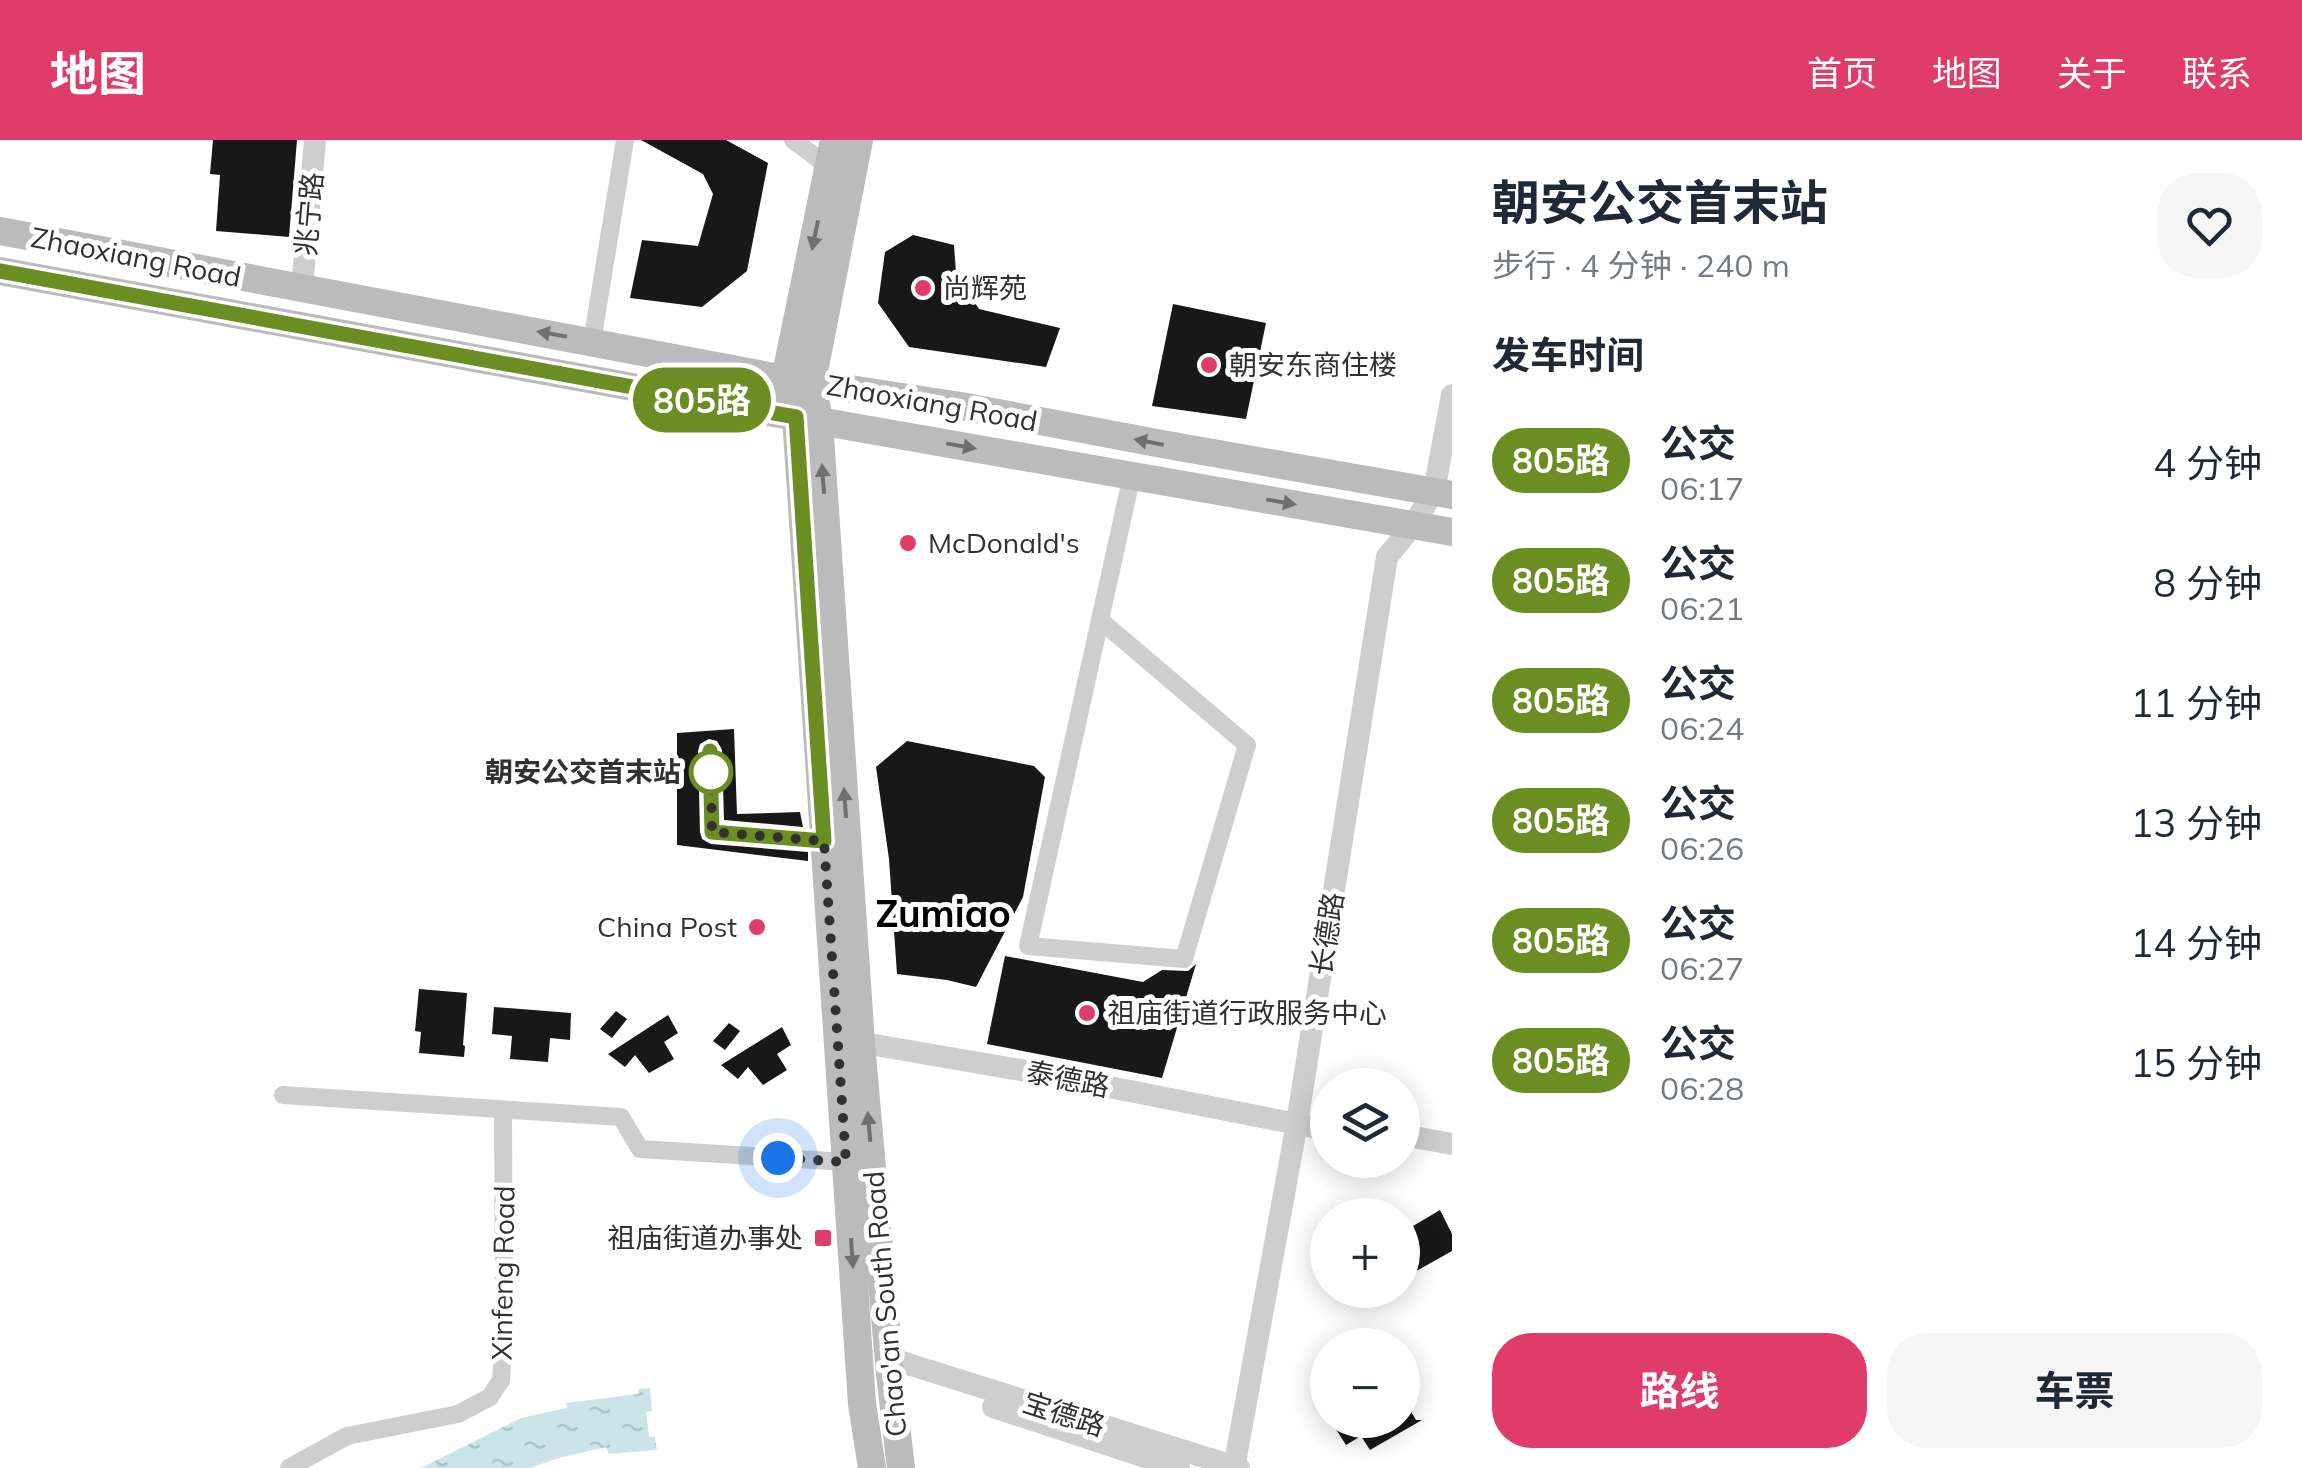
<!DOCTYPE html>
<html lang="zh">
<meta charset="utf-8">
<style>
body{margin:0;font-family:Mulish,"Noto Sans SC",sans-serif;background:#f6f6f7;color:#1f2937;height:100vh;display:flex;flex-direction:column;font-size:38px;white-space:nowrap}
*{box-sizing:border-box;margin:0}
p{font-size:32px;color:#747a83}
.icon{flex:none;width:55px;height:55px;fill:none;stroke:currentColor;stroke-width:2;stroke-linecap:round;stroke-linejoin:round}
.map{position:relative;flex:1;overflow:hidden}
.side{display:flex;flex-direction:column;background:#fff;width:850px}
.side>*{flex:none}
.badge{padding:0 20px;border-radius:32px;font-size:35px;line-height:65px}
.tools{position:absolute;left:1310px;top:928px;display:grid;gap:20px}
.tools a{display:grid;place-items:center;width:110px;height:110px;border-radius:50%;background:#fff;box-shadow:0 5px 25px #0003;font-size:50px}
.you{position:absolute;width:50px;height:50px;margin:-25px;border:8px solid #fff;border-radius:50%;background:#1a73e8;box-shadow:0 0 0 15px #1a73e833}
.map>.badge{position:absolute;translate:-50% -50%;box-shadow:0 0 0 5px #fff}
h2{padding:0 40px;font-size:38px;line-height:90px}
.round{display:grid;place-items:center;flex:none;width:105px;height:105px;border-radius:40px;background:#f6f6f7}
.headline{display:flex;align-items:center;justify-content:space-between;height:170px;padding:0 40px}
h1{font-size:48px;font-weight:700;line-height:75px}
.action{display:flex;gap:20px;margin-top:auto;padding:20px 40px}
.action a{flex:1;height:115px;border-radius:40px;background:#e03c69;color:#fff;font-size:40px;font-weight:700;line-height:115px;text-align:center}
.action a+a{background:#f6f6f7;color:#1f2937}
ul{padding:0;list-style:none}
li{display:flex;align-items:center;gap:30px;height:120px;padding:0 40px}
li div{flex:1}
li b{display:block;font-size:38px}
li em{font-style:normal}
li .badge{min-width:110px;font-weight:700;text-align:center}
header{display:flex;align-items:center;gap:60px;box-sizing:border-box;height:140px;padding:0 50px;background:#e03c69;color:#fff}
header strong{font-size:48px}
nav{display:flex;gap:55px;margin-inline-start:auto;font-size:35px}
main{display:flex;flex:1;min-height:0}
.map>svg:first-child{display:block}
.water{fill:url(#water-ripples)}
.building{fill:#181818}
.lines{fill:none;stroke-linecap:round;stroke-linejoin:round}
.minor{stroke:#cecece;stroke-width:18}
.tertiary{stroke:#cecece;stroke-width:22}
.secondary{stroke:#bbb;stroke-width:28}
.oneway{fill:#6f6f6f}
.line-casing{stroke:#fff;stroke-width:22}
.line{stroke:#6b8e23;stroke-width:15}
.walk{stroke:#313131;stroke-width:10;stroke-dasharray:0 18}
.poi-dot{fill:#e03c69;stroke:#fff;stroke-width:4}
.stop-dot{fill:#fff;stroke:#6b8e23;stroke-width:5}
.labels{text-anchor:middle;stroke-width:10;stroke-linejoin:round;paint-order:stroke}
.street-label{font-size:28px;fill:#313131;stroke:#fff}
.poi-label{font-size:28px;fill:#313131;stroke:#fff;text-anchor:start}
.stop-label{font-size:28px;font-weight:bold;fill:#313131;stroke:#fff;text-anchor:end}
.district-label{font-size:38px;font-weight:bold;fill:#000;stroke:#fff}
</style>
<header>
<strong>地图</strong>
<nav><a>首页</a><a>地图</a><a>关于</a><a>联系</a></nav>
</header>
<main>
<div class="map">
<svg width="1452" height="1328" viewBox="0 0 1452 1328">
<defs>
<pattern id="water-ripples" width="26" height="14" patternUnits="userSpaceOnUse" patternTransform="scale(2.5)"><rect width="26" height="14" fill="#cbe4ea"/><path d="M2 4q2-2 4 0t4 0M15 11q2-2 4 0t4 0" fill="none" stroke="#afc4c9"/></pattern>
</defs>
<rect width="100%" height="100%" fill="#fff"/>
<path class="water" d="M650,1248L652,1271L646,1272L649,1296L655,1297L657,1310L609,1314L606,1307L559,1318L530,1328H421L521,1278L567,1268L566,1263L638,1254L639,1249Z"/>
<path class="building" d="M213,0H297L289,97L216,91L220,35L210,34Z
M641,0H726L768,23L747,131L702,167L630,158L642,100L698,106L713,54L703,34Z
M913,95L954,105L956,133L979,169L1060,188L1046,227L909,207L878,163L885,112Z
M1173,164L1266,183L1246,279L1152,266Z
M734,589L737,674L800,672L803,687L724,680L722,610L717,601L709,599L700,604L698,611L700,692L702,699L711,704L808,712V721L677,705V593Z
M907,601L1034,626L1045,637L1023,757L976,847L947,840L897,834L889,719L876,627Z
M1005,816L1143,842L1162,830L1188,831L1196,824L1162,938L987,904Z
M419,849L467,853L463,905L465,906L464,917L419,913L421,892L415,891Z
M494,867L571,873L570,900L550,898L548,922L510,919L512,896L492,894Z
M616,871L627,879L612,898L600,889Z
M668,875L678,893L664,902L674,919L649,933L635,915L625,927L608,914Z
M729,883L740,891L725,910L713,901Z
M782,887L791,905L777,914L787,930L763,945L748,927L738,939L721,925Z
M1440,1070L1452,1094V1111L1411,1134L1402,1119V1088L1411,1084L1413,1086Z
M1402,1256L1416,1280H1422L1370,1310L1361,1296L1346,1305L1330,1280H1402Z"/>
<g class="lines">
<path class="minor" d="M793,0L829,27
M592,202L625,0
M1100,480L1247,605L1184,819L1028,806L1132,335
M710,611L712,692L824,701
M283,955L621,977L640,1009L846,1022
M289,1328L347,1296L458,1274L490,1257L501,1240L504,1189L503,970"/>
<path class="tertiary" d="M302,148L315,0
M846,900L1038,933L1328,990
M1402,995L1452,1004
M889,1218L1239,1328
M993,1267L1179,1328
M1234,1328L1297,983L1387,417L1413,385L1434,351L1452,255"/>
<path class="secondary" d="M834,0L785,239L796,277L862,1264L872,1328
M859,0L812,242L819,281L861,903L890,1234L901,1328
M0,91L785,239L961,266L1162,304L1452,355
M0,131L796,277L1452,392"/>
</g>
<defs><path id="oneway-solid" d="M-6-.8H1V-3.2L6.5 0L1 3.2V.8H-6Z" transform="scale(2.5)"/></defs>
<g class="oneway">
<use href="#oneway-solid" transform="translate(815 95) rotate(102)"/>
<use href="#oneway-solid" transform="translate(552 194) rotate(-170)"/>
<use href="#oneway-solid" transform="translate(1149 302) rotate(-169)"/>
<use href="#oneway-solid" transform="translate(961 306) rotate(10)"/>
<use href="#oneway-solid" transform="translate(823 339) rotate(-94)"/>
<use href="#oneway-solid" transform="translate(1281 362) rotate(10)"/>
<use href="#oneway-solid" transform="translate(845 663) rotate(-94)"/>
<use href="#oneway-solid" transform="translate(869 987) rotate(-95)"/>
<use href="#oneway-solid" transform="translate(852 1113) rotate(86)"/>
</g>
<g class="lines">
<defs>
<path id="line" d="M0,131L796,277L824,701L712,692L710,611"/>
</defs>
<use href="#line" class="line-casing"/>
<use href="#line" class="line"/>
<path class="walk" d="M711,632L712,692L824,701L846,1022L778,1018"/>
</g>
<g class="poi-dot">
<circle cx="923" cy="148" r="10"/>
<circle cx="1209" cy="225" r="10"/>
<circle cx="908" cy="403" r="10"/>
<circle cx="757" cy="787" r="10"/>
<circle cx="1087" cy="873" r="10"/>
<rect x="813" y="1088" width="20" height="20" rx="5"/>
</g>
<circle class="stop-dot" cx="711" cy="632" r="20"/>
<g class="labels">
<g class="street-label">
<text transform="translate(309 74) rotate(-85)" y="10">兆宁路</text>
<text transform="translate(136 117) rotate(11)" y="10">Zhaoxiang Road</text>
<text transform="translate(932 263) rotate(10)" y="10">Zhaoxiang Road</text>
<text transform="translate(1327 794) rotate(-81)" y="10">长德路</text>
<text transform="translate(1068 939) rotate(11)" y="10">泰德路</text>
<text transform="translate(503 1133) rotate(-89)" y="10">Xinfeng Road</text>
<text transform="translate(885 1164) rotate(-95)" y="10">Chao'an South Road</text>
<text transform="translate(1064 1274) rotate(18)" y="10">宝德路</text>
</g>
<g class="poi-label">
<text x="943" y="158">尚辉苑</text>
<text x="1229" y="235">朝安东商住楼</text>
<text x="928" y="413">McDonald's</text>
<text x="737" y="797" text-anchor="end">China Post</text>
<text x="1107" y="883">祖庙街道行政服务中心</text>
<text x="803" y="1108" text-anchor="end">祖庙街道办事处</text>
</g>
<g class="stop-label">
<text x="681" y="642">朝安公交首末站</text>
</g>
<g class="district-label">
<text x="943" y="787">Zumiao</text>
</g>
</g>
</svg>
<div class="tools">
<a><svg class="icon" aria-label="layers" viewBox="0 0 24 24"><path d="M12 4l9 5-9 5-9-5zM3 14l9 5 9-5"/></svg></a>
<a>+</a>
<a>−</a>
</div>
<div class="you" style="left:778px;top:1018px"></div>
<b class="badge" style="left:702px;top:260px;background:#6b8e23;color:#fff">805路</b>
</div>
<section class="side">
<div class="headline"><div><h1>朝安公交首末站</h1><p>步行 · 4 分钟 · 240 m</p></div><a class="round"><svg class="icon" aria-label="heart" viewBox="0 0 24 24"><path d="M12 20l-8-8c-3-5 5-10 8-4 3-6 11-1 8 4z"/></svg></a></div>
<h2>发车时间</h2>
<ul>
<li><span class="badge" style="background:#6b8e23;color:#fff">805路</span><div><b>公交</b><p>06:17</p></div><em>4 分钟</em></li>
<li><span class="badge" style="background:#6b8e23;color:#fff">805路</span><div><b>公交</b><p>06:21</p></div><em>8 分钟</em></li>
<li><span class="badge" style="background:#6b8e23;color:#fff">805路</span><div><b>公交</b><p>06:24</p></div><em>11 分钟</em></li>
<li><span class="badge" style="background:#6b8e23;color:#fff">805路</span><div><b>公交</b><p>06:26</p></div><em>13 分钟</em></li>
<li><span class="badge" style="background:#6b8e23;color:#fff">805路</span><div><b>公交</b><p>06:27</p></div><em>14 分钟</em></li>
<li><span class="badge" style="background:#6b8e23;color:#fff">805路</span><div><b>公交</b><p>06:28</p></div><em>15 分钟</em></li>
</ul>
<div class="action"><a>路线</a><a>车票</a></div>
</section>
</main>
